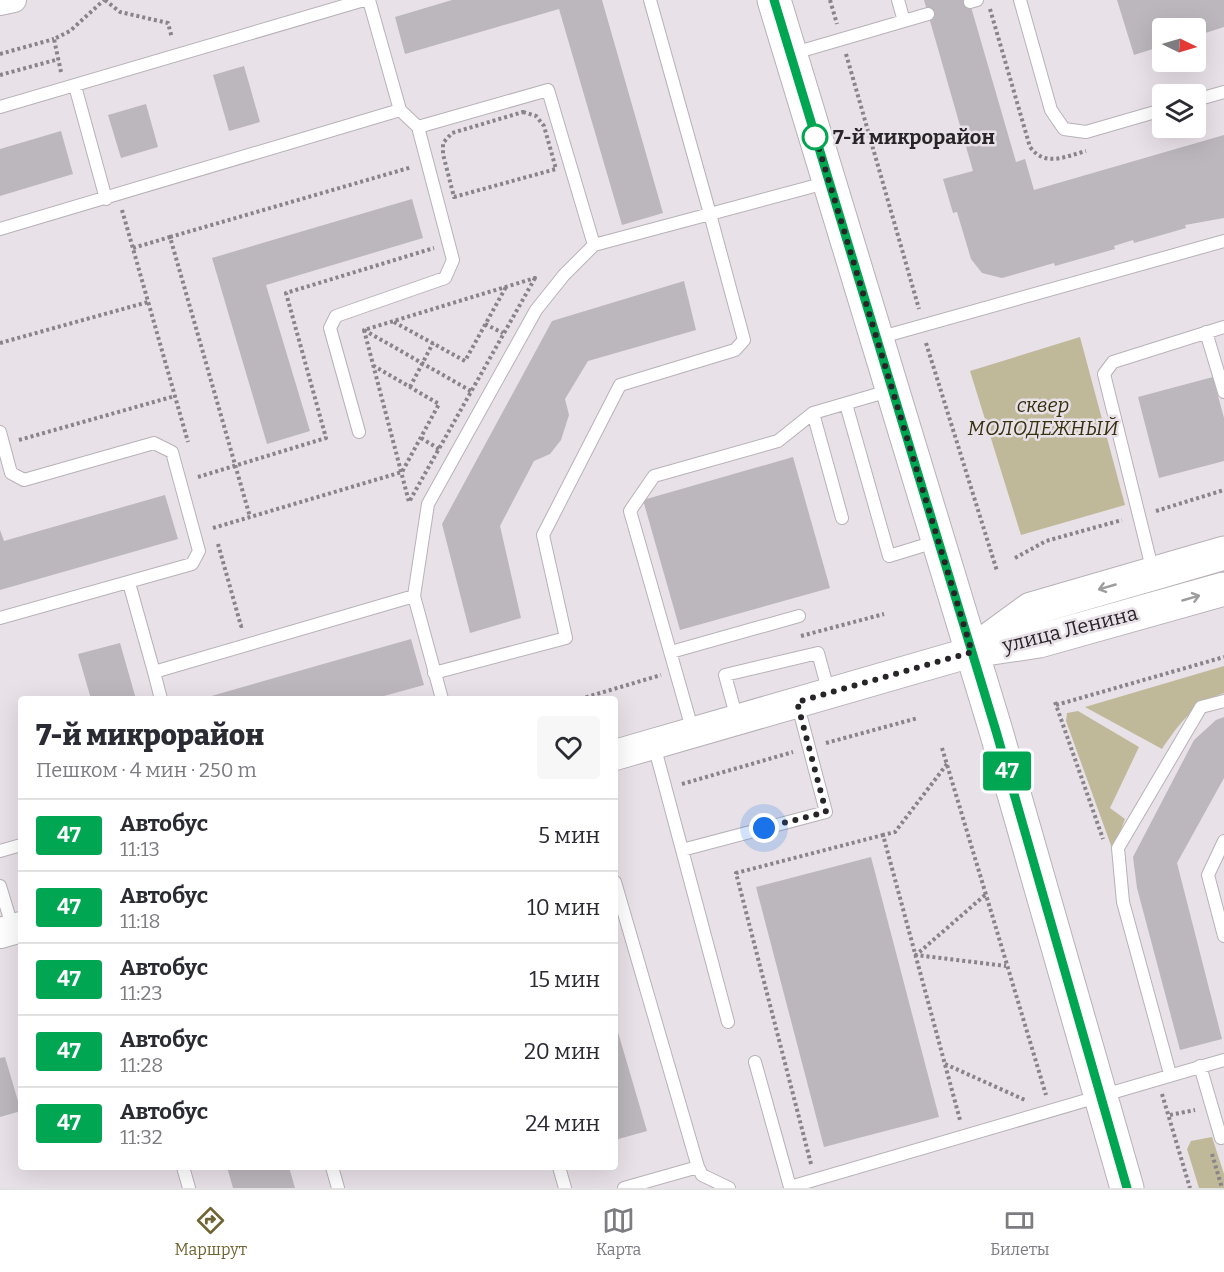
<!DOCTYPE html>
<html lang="ru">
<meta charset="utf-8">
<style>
body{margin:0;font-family:Bitter,serif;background:#f7f7f7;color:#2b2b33;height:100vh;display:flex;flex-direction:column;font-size:22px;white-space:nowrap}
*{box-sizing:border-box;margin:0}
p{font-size:20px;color:#7c7c81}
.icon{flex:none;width:33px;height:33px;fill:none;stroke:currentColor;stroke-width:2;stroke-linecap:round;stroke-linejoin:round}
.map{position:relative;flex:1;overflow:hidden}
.details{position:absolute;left:18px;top:696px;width:600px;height:474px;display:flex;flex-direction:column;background:#fff;border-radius:6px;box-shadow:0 6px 24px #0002}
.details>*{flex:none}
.badge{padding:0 12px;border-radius:4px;font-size:21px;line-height:39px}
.needle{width:39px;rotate:95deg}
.buttons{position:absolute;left:1152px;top:18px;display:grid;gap:12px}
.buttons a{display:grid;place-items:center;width:54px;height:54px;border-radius:6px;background:#fff;box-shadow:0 6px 24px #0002;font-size:30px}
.you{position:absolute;width:30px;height:30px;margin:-15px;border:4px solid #fff;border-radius:50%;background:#1a73e8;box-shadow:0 0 0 9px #1a73e833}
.map>.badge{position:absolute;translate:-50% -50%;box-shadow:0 0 0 3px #fff}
.round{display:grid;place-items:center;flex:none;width:63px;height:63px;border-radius:6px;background:#f7f7f7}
.headline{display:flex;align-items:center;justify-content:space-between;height:102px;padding:0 18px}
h1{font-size:28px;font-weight:800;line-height:45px}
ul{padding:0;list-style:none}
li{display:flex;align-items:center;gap:18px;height:72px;padding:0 18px;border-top:2px solid #e1e1e2}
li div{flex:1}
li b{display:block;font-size:22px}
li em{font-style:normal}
li .badge{min-width:66px;font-weight:700;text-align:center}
.menu{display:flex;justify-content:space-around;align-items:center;height:84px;border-top:2px solid #e1e1e2;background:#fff;font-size:16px;color:#7c7c81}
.menu a{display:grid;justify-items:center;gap:3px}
.menu .on{color:#706532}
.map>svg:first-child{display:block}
.green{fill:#c0b999}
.building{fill:#bcb6bd}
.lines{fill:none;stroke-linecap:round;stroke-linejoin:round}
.service-casing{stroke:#b8b2b8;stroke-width:14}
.minor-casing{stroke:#b8b2b8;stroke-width:26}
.tertiary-casing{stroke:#b8b2b8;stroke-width:32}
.secondary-casing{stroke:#b8b2b8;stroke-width:35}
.path{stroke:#898489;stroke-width:4;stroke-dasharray:3 3;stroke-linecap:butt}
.service{stroke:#fff;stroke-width:12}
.minor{stroke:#fff;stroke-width:24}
.tertiary{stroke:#fff;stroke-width:30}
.secondary{stroke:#fff;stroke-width:33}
.oneway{stroke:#9e9d9e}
.line-casing{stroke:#fff;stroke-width:14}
.line{stroke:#00a651;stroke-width:9}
.walk{stroke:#282528;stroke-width:6;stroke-dasharray:0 10.8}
.stop-dot{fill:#fff;stroke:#00a651;stroke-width:3}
.labels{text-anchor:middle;stroke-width:5;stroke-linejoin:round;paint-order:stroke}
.stop-label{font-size:20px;font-weight:bold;fill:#282528;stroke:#e8e1e8;text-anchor:start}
.park-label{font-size:20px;font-style:italic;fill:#38310e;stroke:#e8e1e8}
.street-label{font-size:20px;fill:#282528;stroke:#e8e1e8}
</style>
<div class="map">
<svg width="1224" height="1188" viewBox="0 0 1224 1188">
<rect width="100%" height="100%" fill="#e8e1e8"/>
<path class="green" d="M1080,337L1125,505L1021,535L970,371Z
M1224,666V693C1194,703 1179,724 1162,749L1085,707Z
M1078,711L1139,747L1110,808L1125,819L1113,851L1066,721L1067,713Z
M1212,1137L1224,1174V1188H1199L1187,1149L1191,1141Z"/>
<path class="building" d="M452,0H602L663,213L622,225L559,9L405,54L395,17Z
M924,0H969L1016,162L1025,159L1034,190L1224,135V218L1185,225L1186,228L1134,243L1133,240L1114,246L1115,249L1055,266L1054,263L1002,278L982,273L971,259L957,212L953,213L943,179L973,171Z
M1117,0H1224V27L1196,36V28H1162V46L1134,55Z
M244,66L260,122L229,131L213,75Z
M146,104L158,147L121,158L108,115Z
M61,131L73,174L0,196V149Z
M412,199L423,238L266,285L310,431L267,444L212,258Z
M684,281L696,330L588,361L565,399L569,415L561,440L550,454L534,461L500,526L521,618L470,633L442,524L552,321Z
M1213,377L1224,418V461L1159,478L1138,397Z
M793,457L830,588L680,630L643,500Z
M165,495L178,539L0,590V530L4,541Z
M411,639L424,685L373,699H201Z
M120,643L136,699H91L78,654Z
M1224,717V778L1177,863L1222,1039L1180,1050L1137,888L1133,857L1194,740L1216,720Z
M871,857L939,1117L824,1147L756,887Z
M615,1022L647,1131L615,1140Z
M5,1057L21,1111L0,1117V1058Z
M227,1167H289L295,1188H233Z"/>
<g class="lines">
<defs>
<path id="service" d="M369,0L400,110L418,127L548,90L594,245L710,214L650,0
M898,0L904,21
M1020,0L1051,110L1064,129L1086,132L1162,110
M970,2L977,0
M791,54L928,14
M75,86L106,199
M1196,100L1224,92
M0,107L364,0
M0,229L400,110
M1206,332L1224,392
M878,338L1224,241
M846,404L889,556L938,541
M813,413L842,518
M0,432L11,473L24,480L154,443L172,452L199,551L192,564L0,618
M359,432L330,328L336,316L445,278L453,260L418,127
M1153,572L1104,374L1113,362L1224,327
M129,583L154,672
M414,596L428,504L536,310L564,275L594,245
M671,652L799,616
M434,673L566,638L543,535L620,385L735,350L744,340L710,214L829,182
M161,699L154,672L414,596L442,699
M737,719L725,675L818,653L829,693
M693,732L630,511L654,476L778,441L813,413L892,390
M654,745L728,1022
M1224,841L1208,875L1224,936
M682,850L826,812L797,702
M0,851L21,845
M615,882L698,1167L702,1175L729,1188
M0,886L13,929
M755,1062L790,1187L1224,1060
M1200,1066L1221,1138
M1170,1074L1123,902L1118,848L1201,707L1224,701
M183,1167L189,1188
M332,1167L338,1188
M559,1167L565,1188
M624,1188L698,1167"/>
<path id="minor" d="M0,3L14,0"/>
<path id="tertiary" d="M615,755L972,652
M0,933L21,927"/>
<path id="secondary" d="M774,0L996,731L1127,1188
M979,650L1039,641L1224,589
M972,652L1031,609L1224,553"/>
</defs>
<use href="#service" class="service-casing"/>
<use href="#minor" class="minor-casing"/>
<use href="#tertiary" class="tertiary-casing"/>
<use href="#secondary" class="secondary-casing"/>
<path class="path" d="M105,0L120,12L168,23L172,38
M830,0L837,24
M990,9L1030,147C1045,167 1064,157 1086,151
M0,54L54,39
M846,54L919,309
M61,72L54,39L70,31L104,0
M0,75L59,59
M523,112L536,116L544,126L556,169L454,197L443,154V143L452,133Z
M122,210L188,442
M170,237L412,167
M133,248L170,237L250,517
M535,278L409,502L364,330Z
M394,322L465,361L506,287
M485,324L503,333
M364,330L471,391
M0,343L148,302
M926,343L997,571
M410,387L433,343
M421,438L439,449
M19,440L175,396
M198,477L326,438L286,293L434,248
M1156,511L1224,490
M213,528L402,472L439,404L374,366
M218,544L241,626L245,625
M1015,558L1046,541L1122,520
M801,636L884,614
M580,699L661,675
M1055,702L1103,839
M1056,705L1224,657
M826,743L918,718
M942,748L1046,1095
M947,764L895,832L883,835L960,1120
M682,784L793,752
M985,895L916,955L1006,966
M945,1064L1025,1100
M1162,1094L1190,1188
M1170,1115L1195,1110
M1212,1154L1222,1188
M811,1164L736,873L883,835"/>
<use href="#service" class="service"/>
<use href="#minor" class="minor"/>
<use href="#tertiary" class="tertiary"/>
<use href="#secondary" class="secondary"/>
</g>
<defs><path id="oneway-shaft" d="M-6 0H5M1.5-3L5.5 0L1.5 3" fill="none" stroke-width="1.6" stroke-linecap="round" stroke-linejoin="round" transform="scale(1.5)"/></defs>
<g class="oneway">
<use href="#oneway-shaft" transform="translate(1107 587) rotate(164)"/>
<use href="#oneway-shaft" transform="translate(1191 598) rotate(-16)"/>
</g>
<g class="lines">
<defs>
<path id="line" d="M774,0L996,731L1127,1188"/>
</defs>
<use href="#line" class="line-casing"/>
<use href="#line" class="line"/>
<path class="walk" d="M764,828L826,812L797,702L972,652L814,132L815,137"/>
</g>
<circle class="stop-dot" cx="815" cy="137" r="12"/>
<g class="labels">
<g class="stop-label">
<text x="833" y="144">7-й микрорайон</text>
</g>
<g class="park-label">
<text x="1043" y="412">сквер<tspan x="1043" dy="23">МОЛОДЕЖНЫЙ</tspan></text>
</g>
<g class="street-label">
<text transform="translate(1070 629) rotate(-14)" y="7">улица Ленина</text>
</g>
</g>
</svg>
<div class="buttons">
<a><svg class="needle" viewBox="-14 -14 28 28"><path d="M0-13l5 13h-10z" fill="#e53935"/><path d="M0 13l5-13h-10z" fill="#7c7c81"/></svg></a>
<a><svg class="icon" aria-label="layers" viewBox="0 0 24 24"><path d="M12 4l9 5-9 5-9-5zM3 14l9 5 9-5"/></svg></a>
</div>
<div class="you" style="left:764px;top:828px"></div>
<b class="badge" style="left:1007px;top:771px;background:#00a651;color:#fff">47</b>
<section class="details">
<div class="headline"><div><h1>7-й микрорайон</h1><p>Пешком · 4 мин · 250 m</p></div><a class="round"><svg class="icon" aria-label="heart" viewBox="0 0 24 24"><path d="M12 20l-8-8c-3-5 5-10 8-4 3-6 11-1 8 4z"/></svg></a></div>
<ul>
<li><span class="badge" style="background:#00a651;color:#fff">47</span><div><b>Автобус</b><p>11:13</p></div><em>5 мин</em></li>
<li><span class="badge" style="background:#00a651;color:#fff">47</span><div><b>Автобус</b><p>11:18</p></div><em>10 мин</em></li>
<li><span class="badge" style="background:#00a651;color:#fff">47</span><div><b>Автобус</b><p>11:23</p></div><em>15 мин</em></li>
<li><span class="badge" style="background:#00a651;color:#fff">47</span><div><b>Автобус</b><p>11:28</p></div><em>20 мин</em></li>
<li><span class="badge" style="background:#00a651;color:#fff">47</span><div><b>Автобус</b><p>11:32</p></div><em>24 мин</em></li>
</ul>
</section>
</div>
<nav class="menu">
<a class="on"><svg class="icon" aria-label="directions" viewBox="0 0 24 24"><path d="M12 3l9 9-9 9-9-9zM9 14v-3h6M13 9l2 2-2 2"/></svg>Маршрут</a>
<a><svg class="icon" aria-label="map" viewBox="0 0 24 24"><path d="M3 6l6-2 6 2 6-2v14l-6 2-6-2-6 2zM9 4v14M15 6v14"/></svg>Карта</a>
<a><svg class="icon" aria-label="tickets" viewBox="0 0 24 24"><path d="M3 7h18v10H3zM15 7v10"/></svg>Билеты</a>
</nav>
